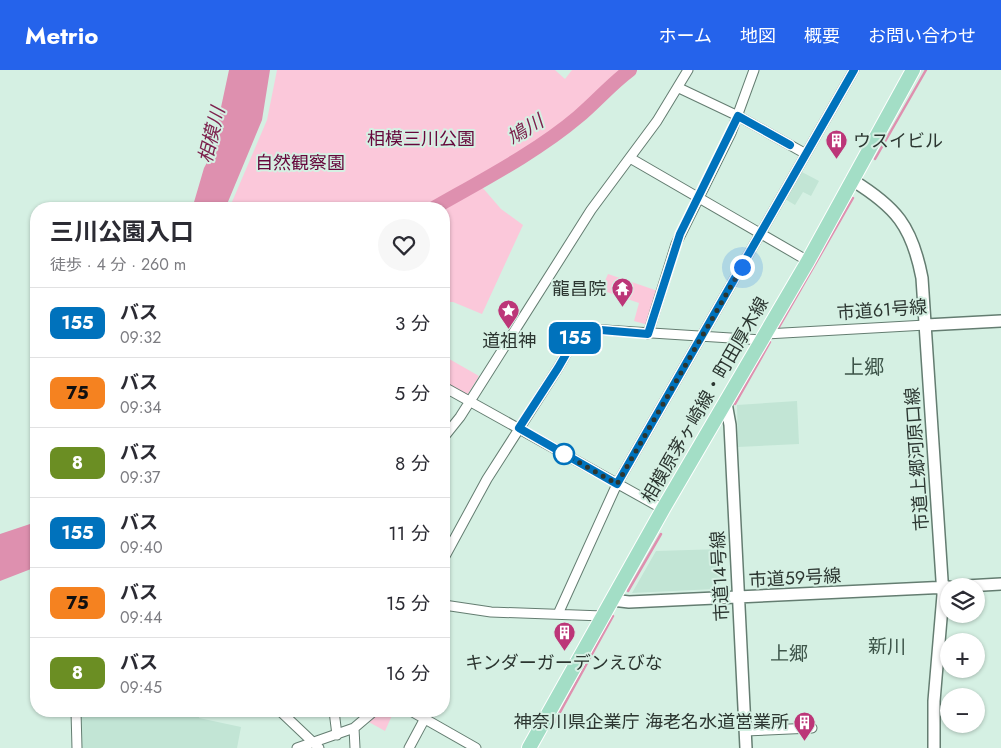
<!DOCTYPE html>
<html lang="ja">
<meta charset="utf-8">
<style>
body{margin:0;font-family:Jost,"Noto Sans JP",sans-serif;background:#f7f7f7;color:#2b2b33;height:100vh;display:flex;flex-direction:column;font-size:19px;white-space:nowrap}
*{box-sizing:border-box;margin:0}
p{font-size:16px;color:#7c7c81}
.icon{flex:none;width:28px;height:28px;fill:none;stroke:currentColor;stroke-width:2;stroke-linecap:round;stroke-linejoin:round}
.map{position:relative;flex:1;overflow:hidden}
.details{position:absolute;left:30px;top:132px;width:420px;height:515px;display:flex;flex-direction:column;background:#fff;border-radius:20px;box-shadow:0 1px 4px #0004}
.details>*{flex:none}
.badge{padding:0 10px;border-radius:8px;font-size:18px;line-height:32px}
.tools{position:absolute;left:940px;top:508px;display:grid;gap:10px}
.tools a{display:grid;place-items:center;width:45px;height:45px;border-radius:50%;background:#fff;box-shadow:0 1px 4px #0004;font-size:25px}
.you{position:absolute;width:25px;height:25px;margin:-12px;border:4px solid #fff;border-radius:50%;background:#1a73e8;box-shadow:0 0 0 8px #1a73e833}
.map>.badge{position:absolute;translate:-50% -50%;box-shadow:0 0 0 2px #fff}
.round{display:grid;place-items:center;flex:none;width:52px;height:52px;border-radius:26px;background:#f7f7f7}
.summary{display:flex;align-items:center;justify-content:space-between;height:85px;padding:0 20px}
h1{font-size:24px;font-weight:700;line-height:38px}
ul{padding:0;list-style:none}
li{display:flex;align-items:center;gap:15px;height:70px;padding:0 20px;border-top:1px solid #e1e1e2}
li div{flex:1}
li b{display:block;font-size:19px}
li em{font-style:normal}
li .badge{min-width:55px;font-weight:700;text-align:center}
header{display:flex;align-items:center;gap:30px;box-sizing:border-box;height:70px;padding:0 25px;background:#2563eb;color:#fff}
header strong{font-size:24px}
nav{display:flex;gap:28px;margin-inline-start:auto;font-size:18px}
.map>svg:first-child{display:block}
.built{fill:#c2e5d5}
.green{fill:#fbc8da}
.water{fill:#de90af}
.lines{fill:none;stroke-linecap:round;stroke-linejoin:round}
.stream{stroke:#de90af;stroke-width:2.5}
.river{stroke:#de90af;stroke-width:14}
.minor-casing{stroke:#647d71;stroke-width:11}
.tertiary-casing{stroke:#647d71;stroke-width:14}
.primary-casing{stroke:#fff;stroke-width:16}
.minor{stroke:#fff;stroke-width:9}
.tertiary{stroke:#fff;stroke-width:11}
.primary{stroke:#a3dec6;stroke-width:14}
.line-casing{stroke:#fff;stroke-width:11}
.line{stroke:#0072bc;stroke-width:8}
.walk{stroke:#2c3631;stroke-width:5;stroke-dasharray:0 9}
.stop-dot{fill:#fff;stroke:#0072bc;stroke-width:2.5}
.labels{text-anchor:middle;stroke-width:4;stroke-linejoin:round;paint-order:stroke}
.park-label{font-size:18px;fill:#66073b;stroke:#d5f0e3}
.poi-label{font-size:18px;fill:#2c3631;stroke:#d5f0e3;text-anchor:end}
.street-label{font-size:18px;fill:#2c3631;stroke:#d5f0e3}
.water-label{font-size:19px;font-style:italic;fill:#7d224e;stroke:#d5f0e3}
.neighbourhood-label{font-size:19px;fill:#3d5449;stroke:#d5f0e3}
.quarter-label{font-size:20px;fill:#3d5449;stroke:#d5f0e3}
</style>
<header>
<strong>Metrio</strong>
<nav><a>ホーム</a><a>地図</a><a>概要</a><a>お問い合わせ</a></nav>
</header>
<div class="map">
<svg width="1001" height="678" viewBox="0 0 1001 678">
<rect width="100%" height="100%" fill="#d5f0e3"/>
<path class="built" d="M800,101L819,111L811,126L803,122L795,135L785,129Z
M797,331L799,374L738,377L737,335Z
M722,479L724,510L715,519L632,523L656,481Z
M79,641H200L199,648L241,657L237,678H80Z"/>
<path class="green" d="M277,0H555L565,9L572,0H622L573,45L530,76L476,110L501,139L523,155L482,244L453,232H444V139H229L267,50Z
M608,204L658,221L648,255L634,251L639,233L601,220Z
M444,286L479,306L463,332L444,322Z
M375,641H394L385,661L367,651Z"/>
<path class="water" d="M229,0H270L262,50L225,139H192L204,98L210,87L208,81L216,76L217,56Z
M36,452V494L31,499L0,511V464Z"/>
<g class="lines">
<path class="stream" d="M875,89L926,0
M779,257L853,128
M735,334L770,272
M628,521L661,464
M553,655L613,546"/>
<path class="river" d="M432,139C479,112 537,82 578,47C596,32 611,14 630,0"/>
<defs>
<path id="minor" d="M679,18L738,46L806,84
M630,88L808,191
M648,264L676,174L731,63L754,0
M766,264L926,255
M444,317L663,439
M444,367L460,347L591,140L657,51L688,0
M444,488L487,409L558,298L580,260L589,259L762,270
M444,535L491,542L603,546
M558,544L617,414L854,0
M76,641L77,678
M280,641L319,678
M334,641L337,665
M411,641L476,678
M354,658L355,678
M745,661L812,658
M297,678L354,658L374,641
M409,678L424,650"/>
<path id="tertiary" d="M852,110C896,137 912,156 922,208L943,525L934,631V678
M926,255L1001,251
M726,333L730,355L746,678
M966,516L1001,514
M612,530L629,532L949,517"/>
<path id="primary" d="M529,678L663,439L808,191L913,0"/>
</defs>
<use href="#minor" class="minor-casing"/>
<use href="#tertiary" class="tertiary-casing"/>
<use href="#primary" class="primary-casing"/>
<use href="#minor" class="minor"/>
<use href="#tertiary" class="tertiary"/>
<use href="#primary" class="primary"/>
</g>
<g class="lines">
<defs>
<path id="line" d="M790,75L738,46L680,164L648,264L589,259L580,260L558,298L519,358L617,414L854,0"/>
</defs>
<use href="#line" class="line-casing"/>
<use href="#line" class="line"/>
<path class="walk" d="M564,384L617,414L742,197"/>
</g>
<defs>
<symbol id="building-pin" viewBox="-11 -11 22 30"><path d="M0 17L-7.5 6A9.5 9.5 0 1 1 7.5 6Z" fill="#bc3678" stroke="#d5f0e3"/><path d="M-4-6H4V6H1V3H-1V6H-4ZM-2.5-4.3h1.7v1.8h-1.7ZM.8-4.3h1.7v1.8H.8ZM-2.5-1h1.7V.8h-1.7ZM.8-1h1.7V.8H.8Z" fill="#fff"/></symbol>
<symbol id="temple-pin" viewBox="-11 -11 22 30"><path d="M0 17L-7.5 6A9.5 9.5 0 1 1 7.5 6Z" fill="#bc3678" stroke="#d5f0e3"/><path d="M0-6L5-2H3V0L6.5 2.5H4V6H1.5V3h-3V6H-4V2.5H-6.5L-3 0V-2H-5Z" fill="#fff"/></symbol>
<symbol id="sight-pin" viewBox="-11 -11 22 30"><path d="M0 17L-7.5 6A9.5 9.5 0 1 1 7.5 6Z" fill="#bc3678" stroke="#d5f0e3"/><path d="M0-6L1.8-2.2L6-1.7L2.9 1.2L3.7 5.4L0 3.3L-3.7 5.4L-2.9 1.2L-6-1.7L-1.8-2.2Z" fill="#fff"/></symbol>
</defs>
<g fill-rule="evenodd">
<use href="#building-pin" x="824" y="58" width="25" height="34"/>
<use href="#temple-pin" x="610" y="206" width="25" height="34"/>
<use href="#sight-pin" x="496" y="228" width="25" height="34"/>
<use href="#building-pin" x="552" y="550" width="25" height="34"/>
<use href="#building-pin" x="792" y="640" width="25" height="34"/>
</g>
<circle class="stop-dot" cx="564" cy="384" r="10"/>
<g class="labels">
<g class="park-label">
<text x="421" y="75">相模三川公園</text>
<text x="300" y="99">自然観察園</text>
</g>
<g class="poi-label">
<text x="853" y="77" text-anchor="start">ウスイビル</text>
<text x="606" y="225">龍昌院</text>
<text x="509" y="277" text-anchor="middle">道祖神</text>
<text x="564" y="599" text-anchor="middle">キンダーガーデンえびな</text>
<text x="789" y="658">神奈川県企業庁 海老名水道営業所</text>
</g>
<g class="street-label">
<text transform="translate(882 240) rotate(-4)" y="6">市道61号線</text>
<text transform="translate(705 330) rotate(-60)" y="6">相模原茅ヶ崎線・町田厚木線</text>
<text transform="translate(917 389) rotate(-94)" y="6">市道上郷河原口線</text>
<text transform="translate(720 506) rotate(-93)" y="6">市道14号線</text>
<text transform="translate(795 508) rotate(-3)" y="6">市道59号線</text>
</g>
<g class="water-label">
<text transform="translate(525 59) rotate(-32)" y="7">鳩川</text>
<text transform="translate(211 65) rotate(-76)" y="7">相模川</text>
</g>
<g class="neighbourhood-label">
<text x="887" y="583">新川</text>
<text x="789" y="590">上郷</text>
</g>
<g class="quarter-label">
<text x="864" y="304">上郷</text>
</g>
</g>
</svg>
<div class="tools">
<a><svg class="icon" aria-label="layers" viewBox="0 0 24 24"><path d="M12 4l9 5-9 5-9-5zM3 14l9 5 9-5"/></svg></a>
<a>+</a>
<a>−</a>
</div>
<div class="you" style="left:742px;top:197px"></div>
<b class="badge" style="left:575px;top:268px;background:#0072bc;color:#fff">155</b>
<section class="details">
<div class="summary"><div><h1>三川公園入口</h1><p>徒歩 · 4 分 · 260 m</p></div><a class="round"><svg class="icon" aria-label="heart" viewBox="0 0 24 24"><path d="M12 20l-8-8c-3-5 5-10 8-4 3-6 11-1 8 4z"/></svg></a></div>
<ul>
<li><span class="badge" style="background:#0072bc;color:#fff">155</span><div><b>バス</b><p>09:32</p></div><em>3 分</em></li>
<li><span class="badge" style="background:#f58220;color:#111">75</span><div><b>バス</b><p>09:34</p></div><em>5 分</em></li>
<li><span class="badge" style="background:#6b8e23;color:#fff">8</span><div><b>バス</b><p>09:37</p></div><em>8 分</em></li>
<li><span class="badge" style="background:#0072bc;color:#fff">155</span><div><b>バス</b><p>09:40</p></div><em>11 分</em></li>
<li><span class="badge" style="background:#f58220;color:#111">75</span><div><b>バス</b><p>09:44</p></div><em>15 分</em></li>
<li><span class="badge" style="background:#6b8e23;color:#fff">8</span><div><b>バス</b><p>09:45</p></div><em>16 分</em></li>
</ul>
</section>
</div>
